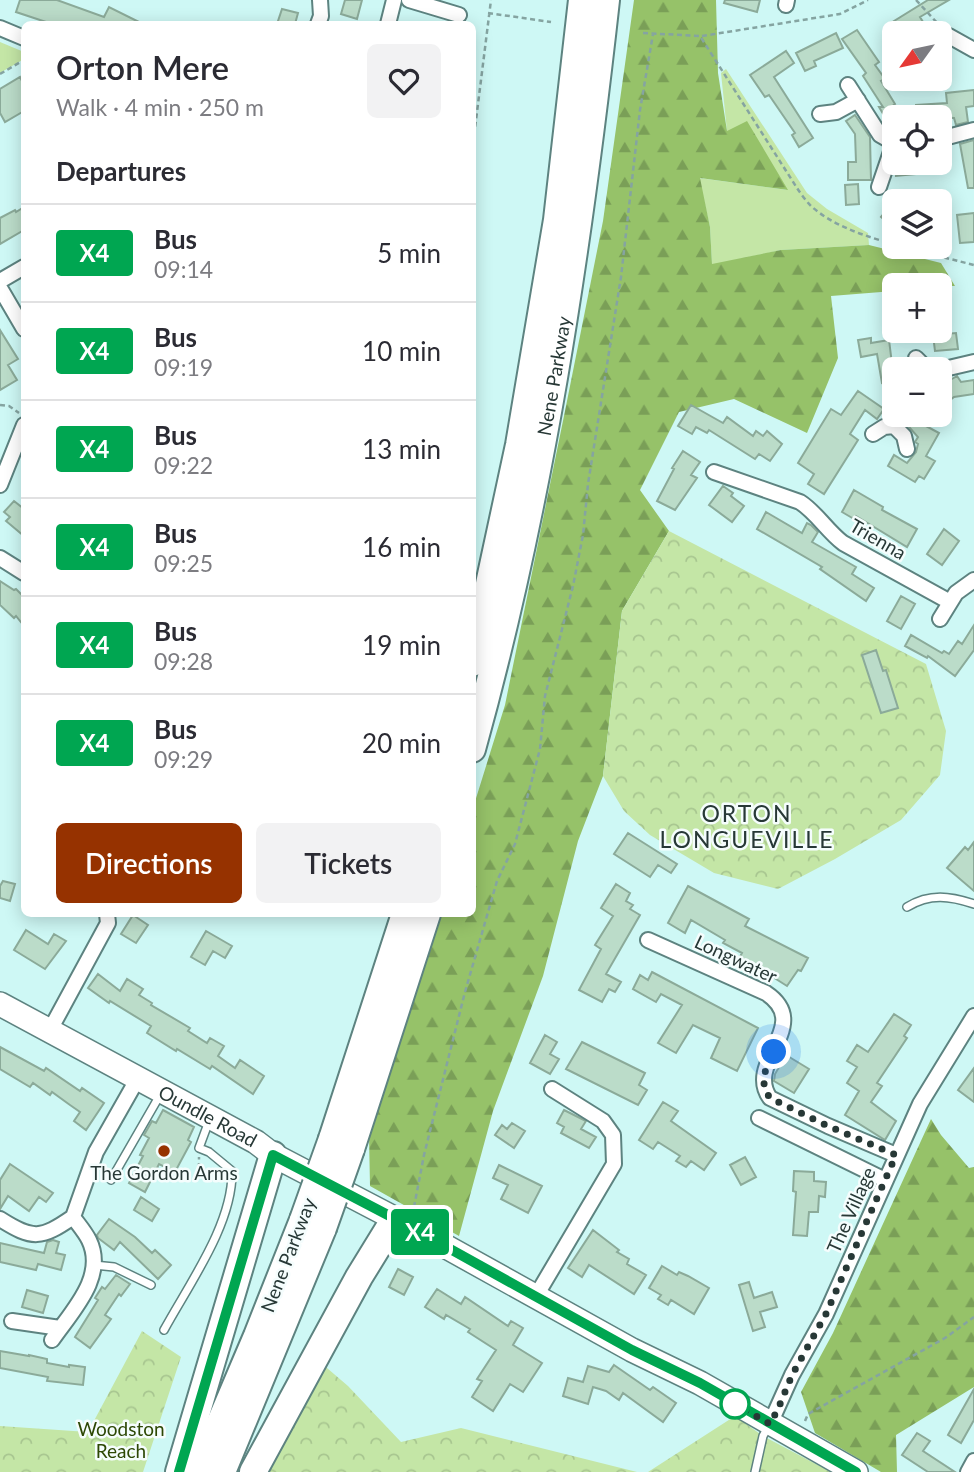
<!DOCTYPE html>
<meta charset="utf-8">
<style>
body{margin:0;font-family:Lato,sans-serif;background:#f2f2f3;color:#2b2b33;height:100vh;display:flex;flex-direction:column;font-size:26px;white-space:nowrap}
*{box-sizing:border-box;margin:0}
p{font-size:23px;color:#7c7c81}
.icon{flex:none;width:38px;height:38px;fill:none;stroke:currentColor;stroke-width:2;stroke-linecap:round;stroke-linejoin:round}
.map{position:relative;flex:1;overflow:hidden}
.details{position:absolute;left:21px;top:21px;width:455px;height:896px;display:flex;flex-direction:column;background:#fff;border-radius:10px;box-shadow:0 4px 18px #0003}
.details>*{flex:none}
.badge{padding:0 14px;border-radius:5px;font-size:24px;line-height:46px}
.needle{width:46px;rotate:237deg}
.tools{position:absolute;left:882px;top:21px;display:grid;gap:14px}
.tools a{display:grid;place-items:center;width:70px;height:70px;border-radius:10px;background:#fff;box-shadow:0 4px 18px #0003;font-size:35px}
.you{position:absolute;width:35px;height:35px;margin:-18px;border:5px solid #fff;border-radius:50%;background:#1a73e8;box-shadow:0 0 0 10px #1a73e833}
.map>.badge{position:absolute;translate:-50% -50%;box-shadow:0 0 0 4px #fff}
h2{padding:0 35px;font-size:26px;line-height:63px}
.round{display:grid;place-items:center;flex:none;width:74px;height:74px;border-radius:10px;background:#f2f2f3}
.head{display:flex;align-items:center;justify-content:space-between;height:119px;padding:0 35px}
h1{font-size:33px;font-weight:600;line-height:52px}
.primary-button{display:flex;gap:14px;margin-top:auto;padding:14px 35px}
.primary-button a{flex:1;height:80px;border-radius:10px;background:#963200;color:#fff;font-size:28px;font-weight:600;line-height:80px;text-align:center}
.primary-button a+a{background:#f2f2f3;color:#2b2b33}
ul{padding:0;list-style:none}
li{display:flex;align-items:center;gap:21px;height:98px;padding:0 35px;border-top:2px solid #e1e1e2}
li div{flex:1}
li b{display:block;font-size:26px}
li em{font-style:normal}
li .badge{min-width:77px;font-weight:700;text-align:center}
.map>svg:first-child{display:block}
.grass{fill:#c4e6a6}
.forest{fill:url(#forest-firs)}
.park{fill:url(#park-crowns)}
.building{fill:#bbdcc9;stroke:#8baa99;stroke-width:2}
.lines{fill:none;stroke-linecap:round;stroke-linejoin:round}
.lane-casing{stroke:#5d8380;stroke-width:10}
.street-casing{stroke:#5d8380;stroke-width:18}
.primary-casing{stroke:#5d8380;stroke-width:26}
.highway-casing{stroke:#5d8380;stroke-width:30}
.path{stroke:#85a4a1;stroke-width:2.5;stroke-dasharray:5 3.5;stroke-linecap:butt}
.lane{stroke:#fff;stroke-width:7}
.street{stroke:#fff;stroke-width:14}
.primary{stroke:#fff;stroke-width:23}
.highway{stroke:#fff;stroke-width:26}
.highway-bridge-casing{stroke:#5d8380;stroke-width:30;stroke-linecap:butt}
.highway-bridge{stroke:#fff;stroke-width:26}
.line-casing{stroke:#fff;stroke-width:16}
.line{stroke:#00a651;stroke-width:10}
.walk{stroke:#273836;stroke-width:7;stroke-dasharray:0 12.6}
.poi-dot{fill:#963200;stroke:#f5fdfd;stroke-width:2.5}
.stop-dot{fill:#fff;stroke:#00a651;stroke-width:3.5}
.labels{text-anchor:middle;stroke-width:5;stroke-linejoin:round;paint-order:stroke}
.street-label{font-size:19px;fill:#273836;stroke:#f5fdfd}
.poi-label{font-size:19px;fill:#273836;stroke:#f5fdfd}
.park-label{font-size:19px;fill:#2d4805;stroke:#f5fdfd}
.quarter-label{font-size:23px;letter-spacing:2px;fill:#273836;stroke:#f5fdfd}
</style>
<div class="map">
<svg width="974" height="1472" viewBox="0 0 974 1472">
<defs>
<pattern id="forest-firs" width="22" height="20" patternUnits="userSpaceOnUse" patternTransform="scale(1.75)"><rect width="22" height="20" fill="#96c269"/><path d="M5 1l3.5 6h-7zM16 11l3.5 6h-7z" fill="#7a9f57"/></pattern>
<pattern id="park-crowns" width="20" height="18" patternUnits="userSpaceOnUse" patternTransform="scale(1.75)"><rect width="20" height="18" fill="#c4e6a6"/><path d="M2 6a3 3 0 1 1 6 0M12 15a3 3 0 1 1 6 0" fill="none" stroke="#a8c690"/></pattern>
</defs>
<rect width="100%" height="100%" fill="#cef8f5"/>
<path class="grass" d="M0,42L24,52V59L0,73Z
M726,69L807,193L827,209L868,233L869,245L781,250L712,265L710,227L699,178L787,190L727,131L721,73Z"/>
<path class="forest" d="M634,0H716L718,73L727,131L747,121L788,190L700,178L710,227L712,264L781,250L869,245L941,263L955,286L894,285V291L831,296L838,358L807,433L734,399L679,412L640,490L669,531L622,611L603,776L578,841L543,976L493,1111L459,1236L370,1186L369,1136L439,914H472L473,808L505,705L565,411L603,221Z
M931,1119L941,1135L969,1168L974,1167V1387L896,1435L897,1472H881L815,1433L801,1392L833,1333Z"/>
<path class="park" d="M669,531L926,664L946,731L940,775L901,820L835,859L778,889L714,873L650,835L624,811L603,776L622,611Z
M142,1331L181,1357L143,1472H0V1426L88,1432Z
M320,1362L348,1386L401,1442L461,1428L637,1472H260Z
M735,1416L763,1436L831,1472H648Z"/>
<path class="building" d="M20,0H57L104,17L109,7L143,24H52L16,12Z
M345,0H362L357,19L341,14Z
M725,0H760L757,12L724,3Z
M928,0H949L920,17L923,22L906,33H891L886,26Z
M282,9L298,13L295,24H277Z
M857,30L879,62L875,65L885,79L881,81L895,104L891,107L897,106L903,117H894V132L879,107H883L863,76L866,73L842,39Z
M836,33L843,48L814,61L816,66L805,71L796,53Z
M786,51L794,63L774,77L813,138L799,147L792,135L795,133L769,95L765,97L750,75Z
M20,77L24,85V111L5,122L0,113V89Z
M974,90V106L966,107L968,122L956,125L954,118L916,117V105L947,103L946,93Z
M855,115L870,137L871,180H848V162H856L855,134L846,121Z
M974,140V188H968L960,144Z
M906,163H947V171L896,176L897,165Z
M858,184L859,204L846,205L845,185Z
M894,202V228L881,217Z
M24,207V230L0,244V218L15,210L16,212Z
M974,213V242L960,243L957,215Z
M0,330L18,359L8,365L17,380L0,390Z
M956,333L958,349L935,351L933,335Z
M871,338V343L889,340L894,380L882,383L877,354L861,357L858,340Z
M957,376L961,382L974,380V394L954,397L940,408V386Z
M858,391L884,409L877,419L865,410L850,434L858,440L824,494L808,484L814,474L798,463L831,409L841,415Z
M691,405L723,423L727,417L753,436L756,431L763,436L767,431L782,444L770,461L759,454L755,459L709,430L707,433L696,427L692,434L678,426Z
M913,419L939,433L926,456L935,461L924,479L919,476L915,482L888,466L894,455L907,463L916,452L918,444L915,442L918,437L909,427Z
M683,451L700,462L691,475L697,478L675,510L657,501L674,469L672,468Z
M723,486L733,493L731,496L744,506L732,522L709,505Z
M854,490L883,507L882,510L917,529L907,547L856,516L854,519L842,512Z
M14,501L24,509V536L6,521L10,517L4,512Z
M766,512L802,533L807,523L811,525L818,532L812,542L856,567L852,574L874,588L866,601L820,569L822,567L757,529Z
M944,529L959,541L942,565L927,554Z
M0,581L14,590L16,589L24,597V626L16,616L14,618L0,605Z
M901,596L915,604L901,629L887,621Z
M974,625V650L955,676L928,656L927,658L905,646L911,635L942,653L944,651L949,654L958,641L962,644Z
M876,650L883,671L886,670L898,708L881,713L862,655Z
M628,833L677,864L671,873L658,865L650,877L614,854Z
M974,842V891L947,868L965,847L968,850Z
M3,881L15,884L10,901L0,898V886Z
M616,884L630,893L626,901L633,905L630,909L640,915L606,974L621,982L615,992L609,989L602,1002L579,990L601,949L595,945L613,916L601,908Z
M688,886L749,919L745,926L808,958L801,971L798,970L787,986L754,965L752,970L737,962L742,953L723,943L725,940L691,920L685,933L668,923Z
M133,915L148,925L136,943L121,934Z
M26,930L48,944L54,934L66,941L45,969L14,950Z
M206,931L232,946L225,958L213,951L205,965L191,957Z
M652,972L758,1028L737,1071L711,1058L720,1038L693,1025L676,1053L658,1043L682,1005L661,994L656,1002L633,989L640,975L648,980Z
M98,974L120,991L127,979L143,989L139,995L152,1003L151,1005L190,1028L188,1031L207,1043L210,1038L224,1046L218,1056L235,1068L240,1060L264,1076L253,1094L212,1066L210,1069L177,1049L176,1051L147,1033L151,1026L110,1001L109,1003L88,988Z
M894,1014L911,1025L904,1036L907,1038L877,1083L882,1086L871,1102L896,1121L885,1140L845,1115L859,1091L847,1083L857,1067L847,1061L857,1045L868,1052Z
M545,1035L557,1042L550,1054L559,1059L550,1074L530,1063Z
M582,1042L645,1073L639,1085L647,1090L638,1105L566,1069Z
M0,1047L44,1071L46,1068L80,1091L82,1088L104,1103L86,1130L74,1121L80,1112L70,1105L52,1092L50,1095L33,1083L30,1087L0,1069Z
M786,1055L809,1069L794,1093L774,1081L775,1074Z
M974,1068V1102L958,1090Z
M663,1102L678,1111L671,1121L716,1153L704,1170L691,1161L686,1167L676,1161L680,1156L658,1142L653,1149L639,1140Z
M163,1110L194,1127L188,1140L191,1142L175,1172L159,1164L145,1192L129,1183L143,1156L140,1155L149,1138L144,1135L152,1121L156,1123Z
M564,1110L586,1121L581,1129L596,1137L589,1148L561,1133L564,1127L557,1123Z
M512,1123L525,1131L514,1148L495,1135L502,1125L507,1129Z
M745,1157L756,1177L741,1185L730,1165Z
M10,1164L53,1193L46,1202L39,1197L29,1211L8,1196L0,1209V1180Z
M499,1165L542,1186L528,1213L501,1199L508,1185L493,1178Z
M794,1171L814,1172V1181L826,1182L825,1197L819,1196L818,1212H809L807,1236L793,1235L796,1192L793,1191Z
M141,1197L159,1209L152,1221L134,1210Z
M109,1219L135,1237L152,1253L155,1250L171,1265L158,1279L120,1242L114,1250L98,1238L97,1235Z
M593,1230L619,1250L617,1252L629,1259L627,1264L646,1275L634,1294L589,1265L582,1277L568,1268Z
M53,1240L59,1242L56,1253L65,1255L61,1270L38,1264L36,1270L0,1262V1243L44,1253L47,1242Z
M662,1266L677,1275L679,1272L688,1276L709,1288L694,1314L671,1300L668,1305L658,1299L661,1295L649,1288Z
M398,1269L413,1277L404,1295L389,1287Z
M116,1275L130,1284L121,1296L119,1294L105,1315L111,1319L90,1348L75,1337L98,1300L95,1298L102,1287L105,1289Z
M749,1282L754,1298L772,1292L777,1307L760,1312L765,1327L753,1331L739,1285Z
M437,1289L461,1304L465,1297L508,1326L511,1321L523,1328L513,1345L542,1363L523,1392L510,1384L493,1411L472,1397L482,1381L477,1379L496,1350L468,1332L470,1329L446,1315L444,1319L425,1307Z
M27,1290L48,1296L43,1313L22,1307Z
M0,1351L29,1356V1355L47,1359V1363L69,1367V1365L85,1367L83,1385L47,1381L48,1377L0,1368Z
M614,1365L650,1390L653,1387L676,1403L663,1422L623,1393L619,1400L606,1391L593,1387L588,1404L563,1396L568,1378L583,1382L588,1366L609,1372Z
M974,1389V1420L961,1443L948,1435Z
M917,1433L930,1441L923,1451L955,1472H928L902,1455Z"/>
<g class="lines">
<defs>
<path id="lane" d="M907,907C930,893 950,896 974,904
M111,1180L160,1095
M94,1265L114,1267L151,1285
M164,1330C189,1284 233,1224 232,1171L209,1152L199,1148L209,1121
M755,1472L763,1436L768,1427"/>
<path id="street" d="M409,0L459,15
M786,5L787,0
M318,24L321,16L320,0
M388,24L394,0
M0,28L24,38
M949,36L974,50
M848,85L880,135L894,143
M820,114L836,112L858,100
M940,139L974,130
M879,187L894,143
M0,281L24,267
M0,288L24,329
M916,358L927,369
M940,370L974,362
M873,434L884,427L894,426L904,436L907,449
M714,472L800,502C817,513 827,531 843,543L950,602
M0,485L24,425
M0,558L24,573
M940,619L956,593L974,580
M648,940L766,993C814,1025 744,1062 770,1098L828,1126L896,1155
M50,1030L108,923L107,914
M759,1118L885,1180
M0,1219C33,1240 41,1239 73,1217
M536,1296L614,1164L613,1135L603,1121L552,1089
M12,1321L60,1328
M52,1340C71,1312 107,1277 89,1240C85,1232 78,1224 73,1217L96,1152L138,1078
M770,1424L792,1375L826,1314L920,1104L974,1016
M968,1472L974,1461"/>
<g id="primary">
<path id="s1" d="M0,1004L256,1142L273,1155L407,1225L632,1350L700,1383L856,1472"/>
</g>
<g id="highway">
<path d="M472,663L519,445L557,220L582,0"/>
<path id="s2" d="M472,749C540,505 578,252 606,0"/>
<path d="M332,1139L405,914"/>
<path d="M351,1149L427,914"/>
<path d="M179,1472L273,1155"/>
<path d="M199,1472L257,1336L303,1220"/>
<path d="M222,1472L323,1228"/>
<path d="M253,1472L359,1277L394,1220"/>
</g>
</defs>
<use href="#lane" class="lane-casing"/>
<use href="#street" class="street-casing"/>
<use href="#primary" class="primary-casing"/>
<use href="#highway" class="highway-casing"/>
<path class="path" d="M916,0L940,26
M488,13L551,22
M643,33L700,36L797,188C801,194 806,201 811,206C833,226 867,237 894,244
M702,36L840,14L868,0
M0,74L24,60
M472,152L491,0
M903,247L974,265
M0,405L9,406L19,413
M199,1168V1157
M414,1207L424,1155L465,992L497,881L515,844L540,749L545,696L573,586L583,535L588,484L621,277L640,110L653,34
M805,1421L808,1414L945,1338L974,1317"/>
<use href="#lane" class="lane"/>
<use href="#street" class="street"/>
<use href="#primary" class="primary"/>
<use href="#highway" class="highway"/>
<defs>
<path id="highway-bridge" d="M303,1220L332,1139
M323,1228L351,1149"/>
</defs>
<use href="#highway-bridge" class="highway-bridge-casing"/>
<use href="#highway-bridge" class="highway-bridge"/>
</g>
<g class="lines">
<defs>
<path id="line" d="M179,1472L273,1155L407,1225L632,1350L700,1383L856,1472"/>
</defs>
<use href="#line" class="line-casing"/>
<use href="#line" class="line"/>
<path class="walk" d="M735,1404L770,1424L778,1409L792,1375L826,1314L896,1155L828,1126L770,1098C758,1081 766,1068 774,1052"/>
</g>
<circle class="poi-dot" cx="164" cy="1151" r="7"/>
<circle class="stop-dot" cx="735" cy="1404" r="14"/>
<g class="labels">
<g class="street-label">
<text dy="7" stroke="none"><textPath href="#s2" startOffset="382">Nene Parkway</textPath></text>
<text transform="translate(878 539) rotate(30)" y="7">Trienna</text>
<text transform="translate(736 959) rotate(25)" y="7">Longwater</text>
<text dy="7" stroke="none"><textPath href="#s1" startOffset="236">Oundle Road</textPath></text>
<text transform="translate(851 1210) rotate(-66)" y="7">The Village</text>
<text transform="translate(288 1255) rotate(-69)" y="7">Nene Parkway</text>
</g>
<g class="poi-label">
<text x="164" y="1180">The Gordon Arms</text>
</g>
<g class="park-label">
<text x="121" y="1436">Woodston<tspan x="121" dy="22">Reach</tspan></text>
</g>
<g class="quarter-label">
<text x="747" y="822">ORTON<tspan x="747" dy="26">LONGUEVILLE</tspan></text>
</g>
</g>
</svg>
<div class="tools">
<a><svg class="needle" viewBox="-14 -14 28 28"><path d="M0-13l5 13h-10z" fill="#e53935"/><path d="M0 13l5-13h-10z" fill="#7c7c81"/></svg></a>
<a><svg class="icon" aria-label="locate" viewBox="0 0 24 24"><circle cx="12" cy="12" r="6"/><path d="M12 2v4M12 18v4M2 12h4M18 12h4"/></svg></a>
<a><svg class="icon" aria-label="layers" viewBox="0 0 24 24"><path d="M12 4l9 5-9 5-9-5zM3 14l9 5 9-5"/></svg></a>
<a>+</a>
<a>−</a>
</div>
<div class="you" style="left:774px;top:1052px"></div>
<b class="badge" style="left:420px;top:1232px;background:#00a651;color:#fff">X4</b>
<section class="details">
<div class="head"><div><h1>Orton Mere</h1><p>Walk · 4 min · 250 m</p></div><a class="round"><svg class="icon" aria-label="heart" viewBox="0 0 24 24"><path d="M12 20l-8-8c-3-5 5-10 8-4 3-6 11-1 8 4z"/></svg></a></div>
<h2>Departures</h2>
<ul>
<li><span class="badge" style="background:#00a651;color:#fff">X4</span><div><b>Bus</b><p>09:14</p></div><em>5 min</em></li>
<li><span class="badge" style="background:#00a651;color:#fff">X4</span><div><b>Bus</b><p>09:19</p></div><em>10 min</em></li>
<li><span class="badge" style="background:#00a651;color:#fff">X4</span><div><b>Bus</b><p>09:22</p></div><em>13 min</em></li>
<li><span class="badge" style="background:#00a651;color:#fff">X4</span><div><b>Bus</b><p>09:25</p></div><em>16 min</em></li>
<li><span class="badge" style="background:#00a651;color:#fff">X4</span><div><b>Bus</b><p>09:28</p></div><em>19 min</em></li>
<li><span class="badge" style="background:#00a651;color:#fff">X4</span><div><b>Bus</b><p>09:29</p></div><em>20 min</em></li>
</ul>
<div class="primary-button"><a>Directions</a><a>Tickets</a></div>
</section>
</div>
